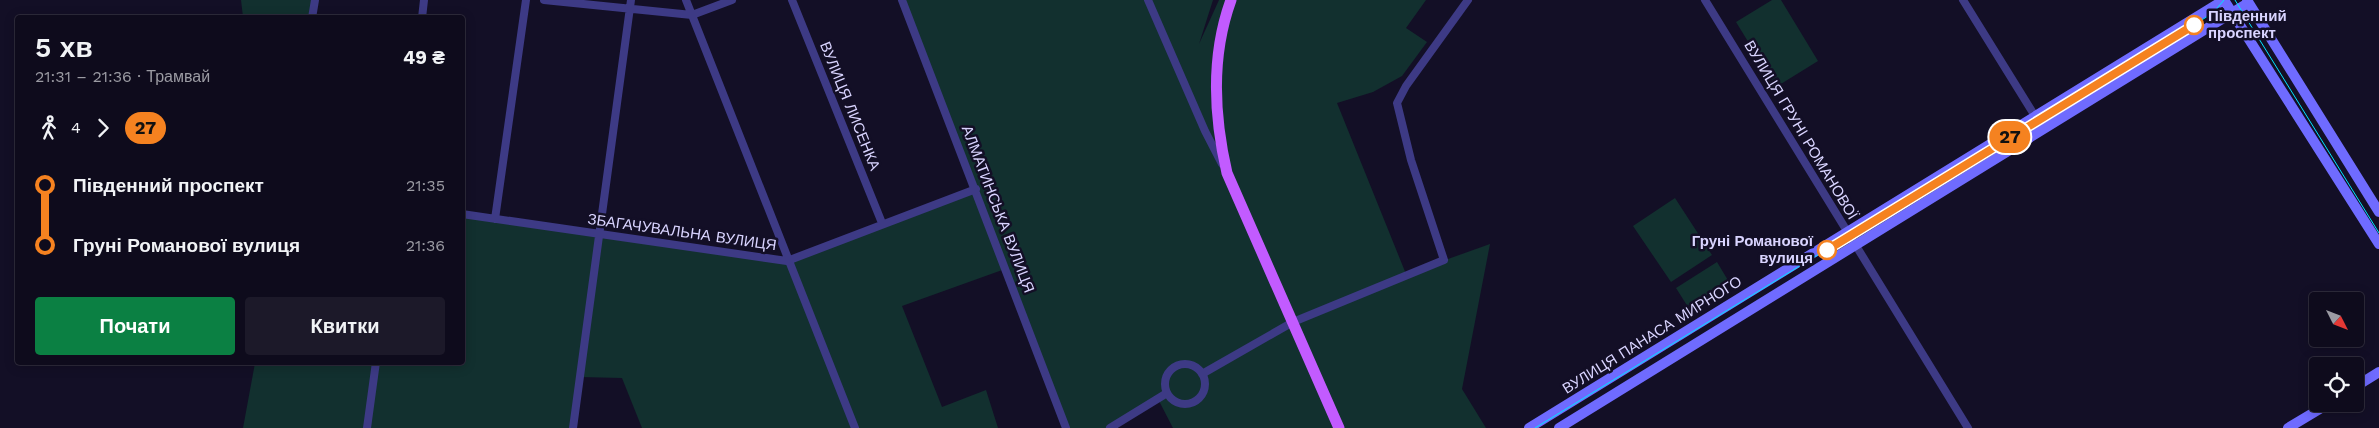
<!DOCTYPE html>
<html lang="uk">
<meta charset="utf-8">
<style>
body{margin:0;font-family:"Work Sans",sans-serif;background:#1c1929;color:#f1f3f6;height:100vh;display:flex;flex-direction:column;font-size:19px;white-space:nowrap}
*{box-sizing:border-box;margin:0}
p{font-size:16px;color:#9b9ba3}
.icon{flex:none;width:28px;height:28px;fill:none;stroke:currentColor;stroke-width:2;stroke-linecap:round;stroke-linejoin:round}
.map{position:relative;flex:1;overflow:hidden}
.details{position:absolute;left:15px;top:15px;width:450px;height:350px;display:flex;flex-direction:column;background:#0e0b1c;border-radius:5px;box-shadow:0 2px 12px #0003,0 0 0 1px #2e2b3b}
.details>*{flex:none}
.badge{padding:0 10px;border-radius:16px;font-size:18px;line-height:32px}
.needle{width:32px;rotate:132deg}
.fabs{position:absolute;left:2309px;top:292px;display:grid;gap:10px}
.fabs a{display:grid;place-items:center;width:55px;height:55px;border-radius:5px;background:#0e0b1c;box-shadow:0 2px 12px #0003,0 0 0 1px #2e2b3b;font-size:25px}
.map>.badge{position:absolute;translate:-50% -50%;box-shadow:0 0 0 2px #fff}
.legs{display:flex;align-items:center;gap:8px;height:55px;padding:0 20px;font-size:16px}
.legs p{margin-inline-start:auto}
.overview{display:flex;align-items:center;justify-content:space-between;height:85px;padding:0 20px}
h1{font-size:28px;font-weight:600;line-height:38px}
.cta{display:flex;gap:10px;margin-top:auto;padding:10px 20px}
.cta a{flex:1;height:58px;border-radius:5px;background:#0b8043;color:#fff;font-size:20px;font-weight:600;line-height:58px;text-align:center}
.cta a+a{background:#1c1929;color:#f1f3f6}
ul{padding:0 20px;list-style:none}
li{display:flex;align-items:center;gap:18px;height:60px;font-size:19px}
li i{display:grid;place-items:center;width:8px;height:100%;margin:0 6px;background:currentColor}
li i::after{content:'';width:12px;height:12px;margin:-6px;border:4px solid;border-radius:50%;background:#0e0b1c}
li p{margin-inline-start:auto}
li:first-child i{background:linear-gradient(#0000 50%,currentColor 0)}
li:last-child i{background:linear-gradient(currentColor 50%,#0000 0)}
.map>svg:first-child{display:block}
.green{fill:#12302f}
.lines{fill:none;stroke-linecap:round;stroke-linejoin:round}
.street{stroke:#3d3a85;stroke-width:8}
.secondary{stroke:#6f6bff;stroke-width:10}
.primary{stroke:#c25bff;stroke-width:11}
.tram{stroke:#00e5ff;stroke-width:1}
.line-1-casing{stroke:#fff;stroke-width:11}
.line-1{stroke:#f58220;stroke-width:8}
.stop-1-dot{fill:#fff;stroke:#f58220;stroke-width:2.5}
.labels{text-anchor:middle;stroke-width:5;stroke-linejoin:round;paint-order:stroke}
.stop-label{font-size:15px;font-weight:bold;fill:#d9d4ff;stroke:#130f26;text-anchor:start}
.street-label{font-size:15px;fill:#d9d4ff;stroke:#130f26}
</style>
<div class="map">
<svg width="2379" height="428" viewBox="0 0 2379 428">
<rect width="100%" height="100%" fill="#130f26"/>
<path class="green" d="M241,0H315L312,18L243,17Z
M902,0H1213L1199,44L1219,0H1426L1406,28L1427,42L1402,76L1373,92L1337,103L1406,274L1490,244L1462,389L1486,428H1173L1158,399L1110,428H1066L1005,269L902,306L942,407L986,390L998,428H642L622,378L580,377L572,428H243L255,363L462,362L463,214L787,261L976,189Z
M1772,0H1781L1818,61L1776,87L1736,22Z
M1675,198L1712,255L1671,282L1633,226Z
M1717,262L1729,282L1688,307L1676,288Z"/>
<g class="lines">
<path class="street" d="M544,0L692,15L732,0
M686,0L855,428
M792,0L882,223
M902,0L1066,428
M1148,0L1205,131L1222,164
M1705,0L1968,428
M1963,0L2043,129
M312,18L315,0
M422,18L424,0
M462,214L787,261L976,189
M495,219L526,0
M1165 384a20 20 0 1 1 40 0a20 20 0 1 1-40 0Z
M1202,374L1293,322L1444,260L1411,160L1397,103L1406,86L1468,0
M367,428L376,362
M573,428L631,0
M1110,428L1167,393"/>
<path class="secondary" d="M2224,0L2379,244
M2247,0L2379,212
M2355,387L2379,372
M1529,428L2224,0
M1559,428L2248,3
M2288,428L2328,404"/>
<path class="primary" d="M1231,0C1211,55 1214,117 1227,173L1339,428"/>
<path class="tram" d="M2235,0L2379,233
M2213,13H2230L2247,19
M1535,428L2213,13L2224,0"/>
</g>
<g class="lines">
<defs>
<path id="line-1" d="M1827,250L2194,25"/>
</defs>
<use href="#line-1" class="line-1-casing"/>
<use href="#line-1" class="line-1"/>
</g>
<g class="stop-1-dot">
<circle cx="2194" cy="25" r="9"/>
<circle cx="1827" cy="250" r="9"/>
</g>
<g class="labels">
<g class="stop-label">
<text x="2208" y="21">Південний<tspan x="2208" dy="17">проспект</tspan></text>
<text x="1813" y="246" text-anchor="end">Груні Романової<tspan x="1813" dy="17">вулиця</tspan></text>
</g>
<g class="street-label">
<text transform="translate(850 106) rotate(68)" y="5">ВУЛИЦЯ ЛИСЕНКА</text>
<text transform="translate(1801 130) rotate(59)" y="5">ВУЛИЦЯ ГРУНІ РОМАНОВОЇ</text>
<text transform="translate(998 209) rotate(69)" y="5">АЛМАТИНСЬКА ВУЛИЦЯ</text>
<text transform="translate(682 232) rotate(8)" y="5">ЗБАГАЧУВАЛЬНА ВУЛИЦЯ</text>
<text transform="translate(1652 335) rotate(-32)" y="5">ВУЛИЦЯ ПАНАСА МИРНОГО</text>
</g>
</g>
</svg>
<div class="fabs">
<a><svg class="needle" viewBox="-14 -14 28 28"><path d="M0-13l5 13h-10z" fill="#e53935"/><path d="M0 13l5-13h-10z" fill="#9b9ba3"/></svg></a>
<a><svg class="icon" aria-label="locate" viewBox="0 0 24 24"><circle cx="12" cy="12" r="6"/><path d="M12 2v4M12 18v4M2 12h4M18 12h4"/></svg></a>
</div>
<b class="badge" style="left:2010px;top:137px;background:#f58220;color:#111">27</b>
<section class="details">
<div class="overview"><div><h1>5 хв</h1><p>21:31 – 21:36 · Трамвай</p></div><b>49 ₴</b></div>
<div class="legs"><svg class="icon" aria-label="walk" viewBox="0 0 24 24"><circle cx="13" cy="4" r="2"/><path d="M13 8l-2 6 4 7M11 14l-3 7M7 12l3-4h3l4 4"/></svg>4<svg class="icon" aria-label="forward" viewBox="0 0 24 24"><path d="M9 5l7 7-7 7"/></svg><b class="badge" style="background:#f58220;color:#111">27</b></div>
<ul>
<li><i style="color:#f58220"></i><b>Південний проспект</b><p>21:35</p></li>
<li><i style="color:#f58220"></i><b>Груні Романової вулиця</b><p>21:36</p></li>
</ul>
<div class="cta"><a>Почати</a><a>Квитки</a></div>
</section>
</div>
